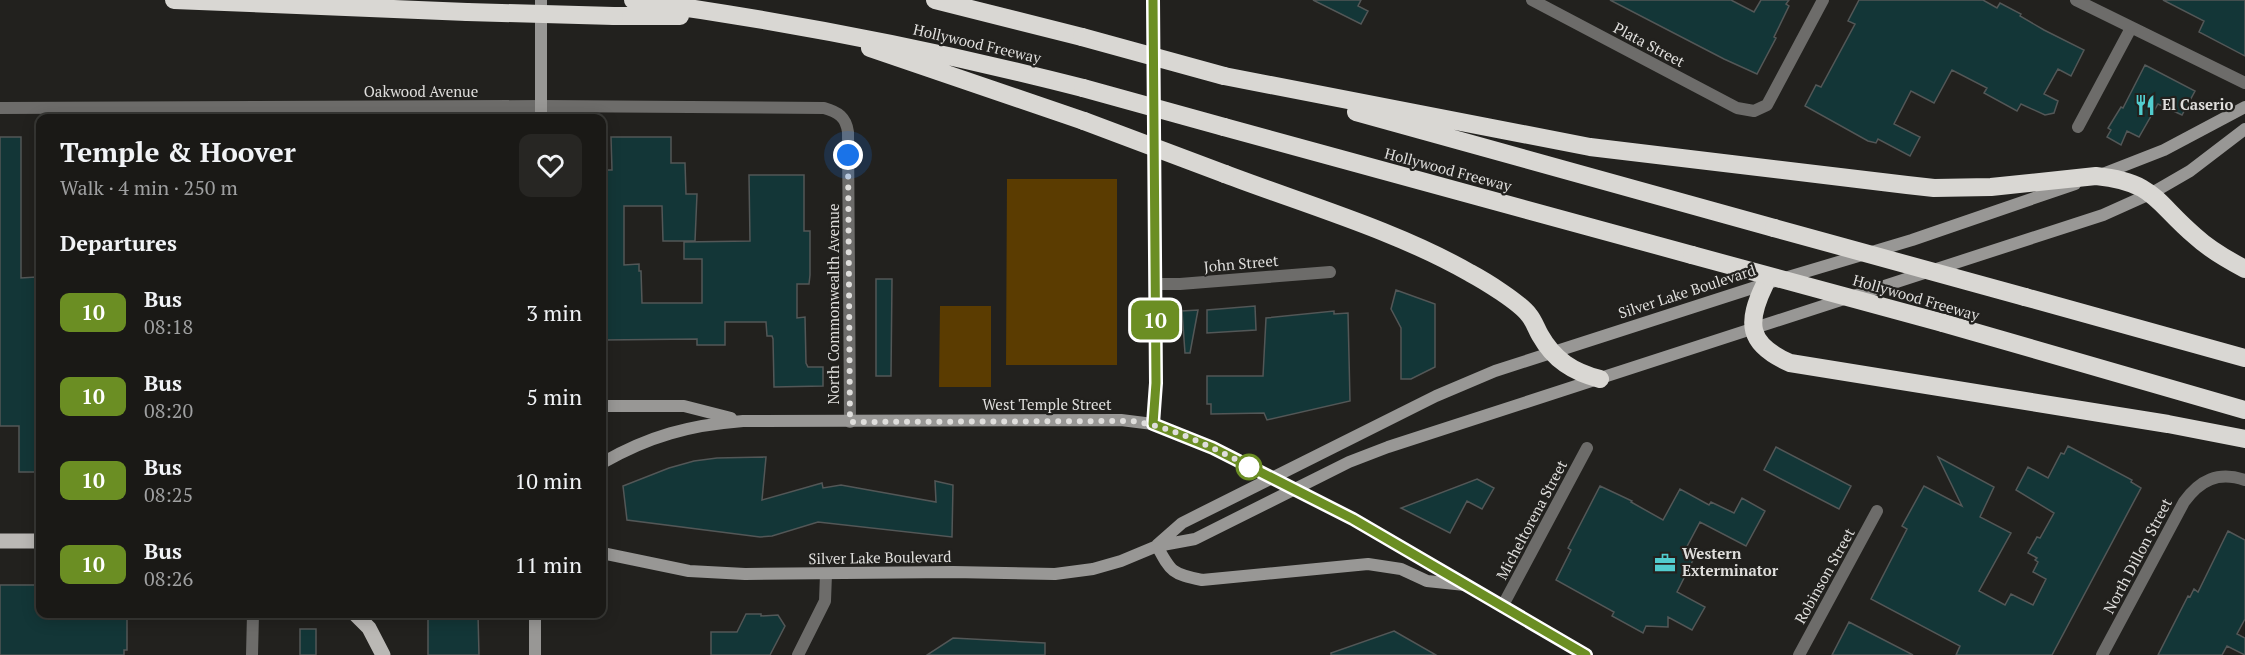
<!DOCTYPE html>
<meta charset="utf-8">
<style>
body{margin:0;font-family:"PT Serif",serif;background:#272623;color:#f1f3f6;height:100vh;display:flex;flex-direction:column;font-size:22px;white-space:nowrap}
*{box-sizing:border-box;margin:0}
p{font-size:20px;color:#9fa0a1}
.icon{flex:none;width:33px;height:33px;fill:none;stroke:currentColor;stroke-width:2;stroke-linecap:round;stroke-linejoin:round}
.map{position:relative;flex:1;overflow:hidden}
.details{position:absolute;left:36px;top:114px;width:570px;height:504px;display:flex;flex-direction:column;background:#1a1916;border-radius:12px;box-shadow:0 3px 15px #0003,0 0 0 2px #383835}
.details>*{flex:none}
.badge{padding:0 12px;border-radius:9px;font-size:21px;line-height:39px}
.you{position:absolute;width:30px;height:30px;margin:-15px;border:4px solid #fff;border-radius:50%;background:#1a73e8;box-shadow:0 0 0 9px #1a73e833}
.map>.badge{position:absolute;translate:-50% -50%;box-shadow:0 0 0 3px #fff}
h2{padding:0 24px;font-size:22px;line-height:54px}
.round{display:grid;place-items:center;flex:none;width:63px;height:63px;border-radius:12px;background:#272623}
.summary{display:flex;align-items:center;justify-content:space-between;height:102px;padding:0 24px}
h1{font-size:28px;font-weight:600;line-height:45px}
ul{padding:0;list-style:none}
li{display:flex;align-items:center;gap:18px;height:84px;padding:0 24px}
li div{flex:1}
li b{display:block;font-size:22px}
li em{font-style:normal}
li .badge{min-width:66px;font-weight:700;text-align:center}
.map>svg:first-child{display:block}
.green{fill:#5b3c01}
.building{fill:#133637;stroke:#535757;stroke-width:1.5}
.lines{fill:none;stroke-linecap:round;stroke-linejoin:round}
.street{stroke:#6d6c6a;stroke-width:12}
.secondary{stroke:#989795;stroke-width:12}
.primary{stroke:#bab8b5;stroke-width:15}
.highway{stroke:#d9d7d3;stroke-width:18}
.secondary-bridge{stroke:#989795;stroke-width:12}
.highway-bridge{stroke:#d9d7d3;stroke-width:18}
.line-casing{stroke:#fff;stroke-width:14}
.line{stroke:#6b8e23;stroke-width:9}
.walk{stroke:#dfdedc;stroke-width:6;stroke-dasharray:0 10.8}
.stop-dot{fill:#fff;stroke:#6b8e23;stroke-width:3}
.labels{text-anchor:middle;stroke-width:4.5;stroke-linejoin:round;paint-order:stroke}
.street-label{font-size:15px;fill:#dfdedc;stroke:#22211e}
.poi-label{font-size:15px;font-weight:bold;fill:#dfdedc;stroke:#22211e;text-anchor:start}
</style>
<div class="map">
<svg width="2245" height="655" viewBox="0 0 2245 655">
<rect width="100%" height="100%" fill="#22211e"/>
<path class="green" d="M1007,179H1117V365H1006Z
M940,306H991V387H939Z"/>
<path class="building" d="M1313,0H1361L1358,6L1368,11L1361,24Z
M1610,0H1731L1754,12L1761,0H1789L1786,4L1789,6L1774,37L1776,38L1757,74L1724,59Z
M1859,0H1983L1997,8L2000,3L2021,14L2020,16L2044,30L2084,50L2071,76L2058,69L2044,94L2058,101L2054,113L2045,115L2021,104L2017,111L1984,93L1987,88L1952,70L1934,103L1911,91L1894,124L1920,137L1910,156L1878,139L1876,143L1868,141L1805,106L1816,85L1821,87L1855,24L1848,21Z
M2163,0H2245V56L2199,32L2204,21Z
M2145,65L2195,91L2182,115L2158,104L2139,137L2127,131L2121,145L2107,137L2111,130L2108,128L2121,107L2123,108Z
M0,137H21V278L36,277L40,306V472H19V426H0Z
M611,137H671V163H685L686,194H697L695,241H663L662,206H624V265L639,264V271H641L642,303H702V259H684V242L750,241L749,175H804V231H810V275L809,284H797V318L805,317L806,363L808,367H823V386L774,387L773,339L772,336H767L766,322H725V345H697V339L602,340V170H612Z
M876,279H892L891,376H876Z
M1396,290L1435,304V367L1411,379H1401V328L1391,309Z
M1255,306L1256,330L1207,333V310Z
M1198,310L1190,353H1185L1182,311Z
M1334,311V314L1348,313L1350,401L1267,420L1264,413L1211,414V404H1207V376H1263L1266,318Z
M2068,446L2132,480L2131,482L2141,488L2052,655H1956L1960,646L1871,599L1907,529L1902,526L1924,486L1962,506L1938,457L1994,487L1980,517L2011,533L1979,591L2005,605L2011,594L2033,605L2046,579L2033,572L2038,562L2035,560L2037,558L2028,553L2037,537L2040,538L2054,513L2016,490L2028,467L2048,478L2061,453L2064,454Z
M1776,447L1851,486L1839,509L1764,470Z
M766,457L762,500L822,483L823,488L841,485L936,502L935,481L953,485L952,537L818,522L772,536L760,537L627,520L623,486L669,468L694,461L717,458Z
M1477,479L1494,488L1482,509L1467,501L1450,533L1401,508Z
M1600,486L1632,501L1631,502L1663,520L1680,489L1709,505L1711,502L1734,513L1742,498L1765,511L1746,546L1700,522L1683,554L1693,560L1677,592L1705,607L1692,630L1668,617V627L1646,626L1643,633L1612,616L1614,612L1556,580L1571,550L1568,548Z
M2228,531L2245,540V619L2237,634L2245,638V655L2227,646L2222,655H2158L2188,596L2190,597L2194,589L2198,592Z
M0,585H40V614H127V650H124V655H0Z
M428,614H478L479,655H428Z
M746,614H761V616L778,615L785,626L770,655H711V632H737Z
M1849,622L1913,655H1832Z
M300,629H316V655H300Z
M1394,631L1436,655H1331V653Z
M953,638L1045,643V655H927Z"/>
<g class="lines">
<path class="street" d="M1532,0L1737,108L1754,111L1767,105L1823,0
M2076,0L2245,83
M0,108L542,106L824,108C838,112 846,117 848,132L850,422
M2078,127L2131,28
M1155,284H1180L1330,272
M1502,607L1587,448
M252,655L253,614
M798,655L825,601L826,574
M1799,655L1877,511
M2102,655L2184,502C2200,480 2218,471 2245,480"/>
<path class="secondary" d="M541,0V118
M1153,0L1156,383L1153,424
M2100,175L2164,150L2245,107
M602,406H684L731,418
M602,463C649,436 690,425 743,421L1121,420L1153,424L1213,448
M1353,519L1586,655
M1157,545L1182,523L1436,396L1495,371L1765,284L1912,240L2075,184
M1157,546C1171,572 1172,574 1202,580L1368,564L1401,569L1427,581L1465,585
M602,553L689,571L745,574L953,572L1055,574L1093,569L1121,561L1157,546L1195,539L1349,462L1388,447L2103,215L2152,193L2190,171L2245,129
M535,614V655"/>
<path class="primary" d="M0,541H40
M355,614L369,628L383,655"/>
<path class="highway" d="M174,0L467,12
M633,0C785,21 935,50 1083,88
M935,0L1082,37
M614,16H680
M870,48L1084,121
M1224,76L1590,147L1907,185L1934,188L1991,187L2096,176C2155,182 2155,202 2195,236C2210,250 2228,260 2245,269
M1356,112L1774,228
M1224,127L1692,255
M1225,174C1304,204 1397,231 1470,273C1485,281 1519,302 1529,315C1534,321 1536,328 1540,335C1554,360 1573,372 1600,379
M1765,284C1746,323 1747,344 1790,363L2168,424L2245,439
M2025,297L2245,358
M1943,323L2245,410"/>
<path class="secondary-bridge" d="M1213,448L1353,519"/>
<path class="highway-bridge" d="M467,12L614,16
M1082,37L1224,76
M1083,88L1224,127
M1084,121L1225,174
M1774,228L2025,297
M1692,255L1943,323"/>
</g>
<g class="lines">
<defs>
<path id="line" d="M1153,0L1156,383L1153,424L1213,448L1353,519L1586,655"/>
</defs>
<use href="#line" class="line-casing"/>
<use href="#line" class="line"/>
<path class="walk" d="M848,155L850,422L1132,421C1175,427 1214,449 1253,468L1249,467"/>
</g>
<defs>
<symbol id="restaurant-bare" viewBox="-9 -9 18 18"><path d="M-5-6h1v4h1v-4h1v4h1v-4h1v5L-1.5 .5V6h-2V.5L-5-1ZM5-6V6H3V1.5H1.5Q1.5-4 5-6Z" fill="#52cdcf" stroke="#22211e" stroke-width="2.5" paint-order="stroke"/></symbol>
<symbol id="office-bare" viewBox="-9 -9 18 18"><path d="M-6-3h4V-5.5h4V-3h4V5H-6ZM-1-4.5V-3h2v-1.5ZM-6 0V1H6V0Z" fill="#52cdcf" stroke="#22211e" stroke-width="2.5" paint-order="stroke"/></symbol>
</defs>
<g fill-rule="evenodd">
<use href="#restaurant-bare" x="2130" y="90" width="30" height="30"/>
<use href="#office-bare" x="1650" y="548" width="30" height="30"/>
</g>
<circle class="stop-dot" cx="1249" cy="467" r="12"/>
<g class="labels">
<g class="street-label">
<text transform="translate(977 44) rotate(13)" y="5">Hollywood Freeway</text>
<text transform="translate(1649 45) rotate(28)" y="5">Plata Street</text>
<text x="421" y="97">Oakwood Avenue</text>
<text transform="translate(1448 170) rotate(15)" y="5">Hollywood Freeway</text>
<text transform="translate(1241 264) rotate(-5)" y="5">John Street</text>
<text transform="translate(1687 292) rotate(-18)" y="5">Silver Lake Boulevard</text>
<text transform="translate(1916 298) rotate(16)" y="5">Hollywood Freeway</text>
<text transform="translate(834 304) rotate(-90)" y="5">North Commonwealth Avenue</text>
<text x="1047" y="410">West Temple Street</text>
<text transform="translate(1532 520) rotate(-62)" y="5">Micheltorena Street</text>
<text transform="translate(2138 556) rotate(-62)" y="5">North Dillon Street</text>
<text transform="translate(880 558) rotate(-1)" y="5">Silver Lake Boulevard</text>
<text transform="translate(1825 576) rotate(-61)" y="5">Robinson Street</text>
</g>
<g class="poi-label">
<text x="2162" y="110">El Caserio</text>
<text x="1682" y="559">Western<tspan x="1682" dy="17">Exterminator</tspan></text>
</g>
</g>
</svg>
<div class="you" style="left:848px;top:155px"></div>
<b class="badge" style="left:1155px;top:320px;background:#6b8e23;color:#fff">10</b>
<section class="details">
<div class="summary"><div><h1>Temple &amp; Hoover</h1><p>Walk · 4 min · 250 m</p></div><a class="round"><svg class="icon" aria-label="heart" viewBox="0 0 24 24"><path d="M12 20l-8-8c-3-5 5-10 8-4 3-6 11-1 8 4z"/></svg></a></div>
<h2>Departures</h2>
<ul>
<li><span class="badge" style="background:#6b8e23;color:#fff">10</span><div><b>Bus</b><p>08:18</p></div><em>3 min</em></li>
<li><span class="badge" style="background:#6b8e23;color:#fff">10</span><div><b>Bus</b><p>08:20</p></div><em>5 min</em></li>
<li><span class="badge" style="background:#6b8e23;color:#fff">10</span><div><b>Bus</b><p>08:25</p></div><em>10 min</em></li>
<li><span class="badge" style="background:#6b8e23;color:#fff">10</span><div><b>Bus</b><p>08:26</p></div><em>11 min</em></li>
</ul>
</section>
</div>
